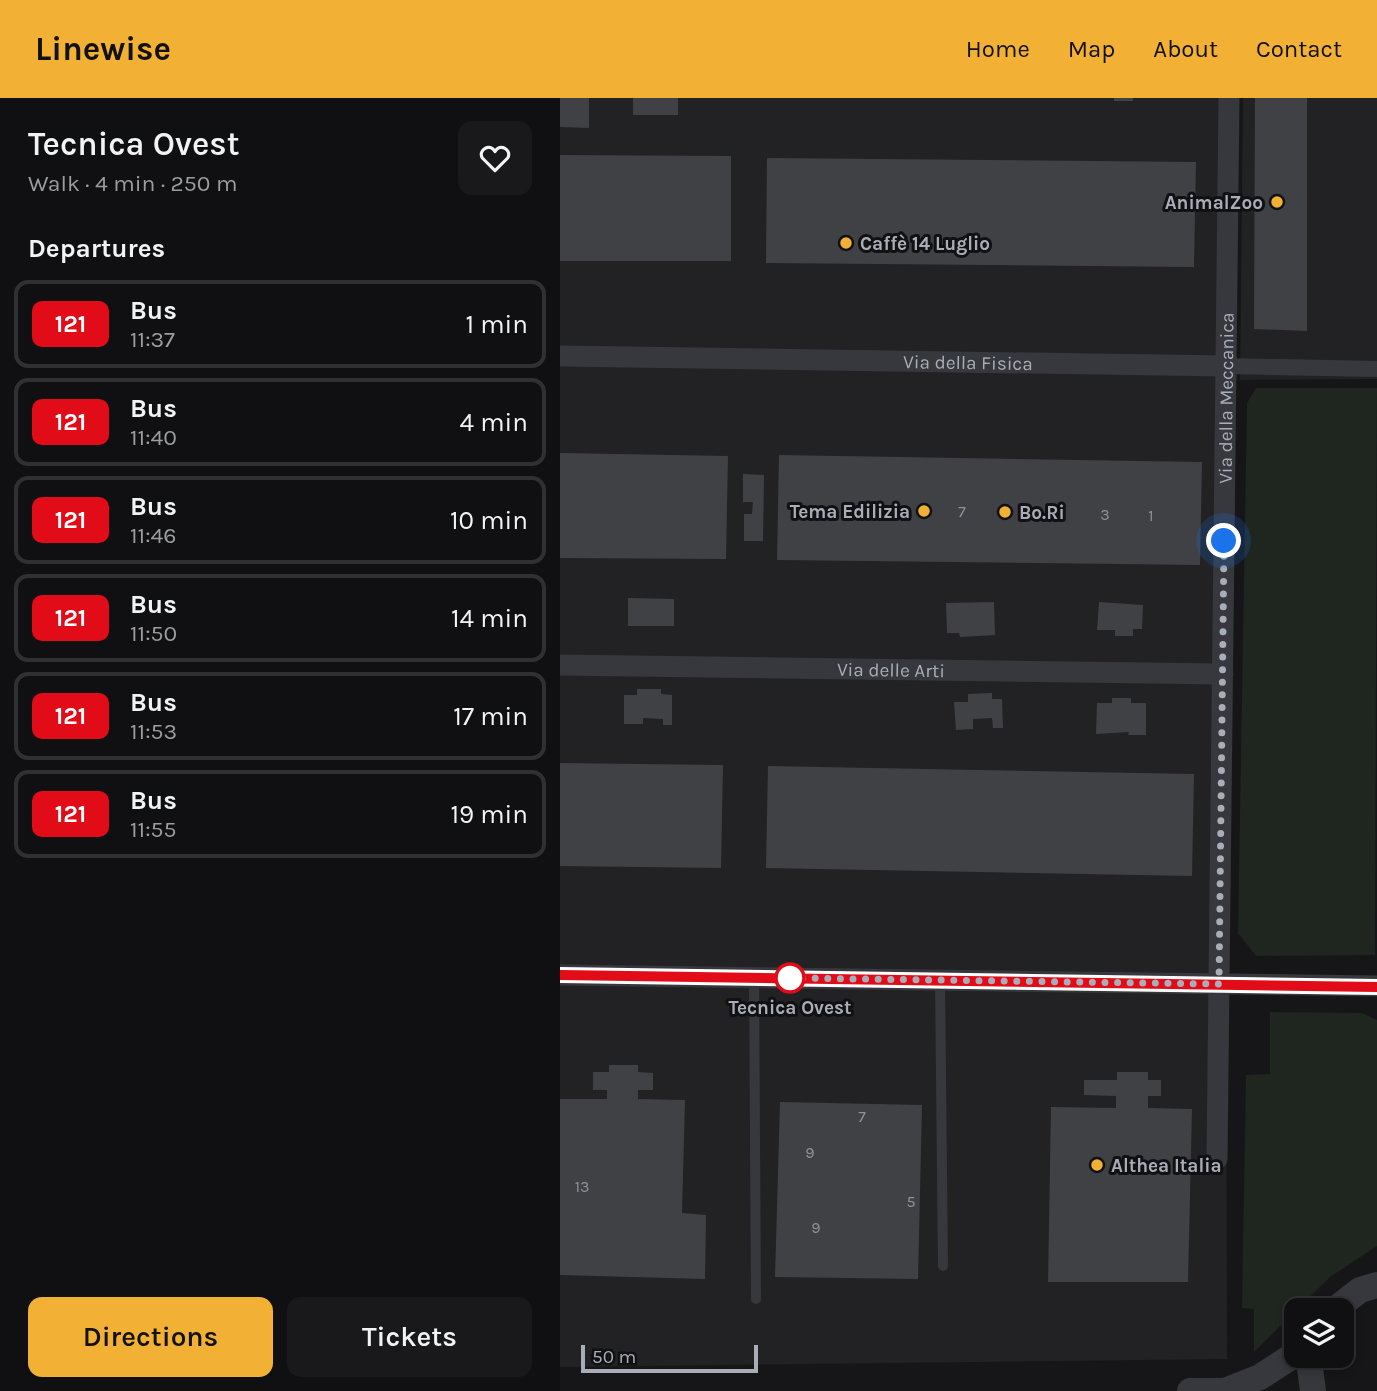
<!DOCTYPE html>
<meta charset="utf-8">
<style>
body{margin:0;font-family:Karla,sans-serif;background:#19191b;color:#f1f3f6;height:100vh;display:flex;flex-direction:column;font-size:26px;white-space:nowrap}
*{box-sizing:border-box;margin:0}
p{font-size:23px;color:#9c9d9f}
.icon{flex:none;width:38px;height:38px;fill:none;stroke:currentColor;stroke-width:2;stroke-linecap:round;stroke-linejoin:round}
.map{position:relative;flex:1;overflow:hidden}
.sheet{display:flex;flex-direction:column;background:#101012;width:560px}
.sheet>*{flex:none}
.badge{padding:0 14px;border-radius:10px;font-size:24px;line-height:46px}
.buttons{position:absolute;left:724px;top:1200px;display:grid;gap:14px}
.buttons a{display:grid;place-items:center;width:70px;height:70px;border-radius:14px;background:#101012;box-shadow:0 4px 10px #0003,0 0 0 2px #303032;font-size:35px}
.scale{position:absolute;left:21px;bottom:18px;width:177px;box-sizing:border-box;padding-left:7px;border:4px solid #a8adb8;border-top:0;font-size:19px;line-height:24px;white-space:nowrap;color:#a8adb8;-webkit-text-stroke:5px #111113;paint-order:stroke}
.you{position:absolute;width:35px;height:35px;margin:-18px;border:5px solid #fff;border-radius:50%;background:#1a73e8;box-shadow:0 0 0 10px #1a73e833}
.map>.badge{position:absolute;translate:-50% -50%;box-shadow:0 0 0 4px #fff}
h2{padding:0 28px;font-size:26px;line-height:63px}
.round{display:grid;place-items:center;flex:none;width:74px;height:74px;border-radius:14px;background:#19191b}
.headline{display:flex;align-items:center;justify-content:space-between;height:119px;padding:0 28px}
h1{font-size:33px;font-weight:600;line-height:52px}
.action{display:flex;gap:14px;margin-top:auto;padding:14px 28px}
.action a{flex:1;height:80px;border-radius:14px;background:#f2b134;color:#111;font-size:28px;font-weight:600;line-height:80px;text-align:center}
.action a+a{background:#19191b;color:#f1f3f6}
ul{padding:0;list-style:none}
li{display:flex;align-items:center;gap:21px;height:88px;margin:0 14px 10px;padding:0 14px;border:4px solid #303032;border-radius:14px}
li div{flex:1}
li b{display:block;font-size:26px}
li em{font-style:normal}
li .badge{min-width:77px;font-weight:700;text-align:center}
header{display:flex;align-items:center;gap:42px;box-sizing:border-box;height:98px;padding:0 35px;background:#f2b134;color:#111}
header strong{font-size:33px}
nav{display:flex;gap:38px;margin-inline-start:auto;font-size:24px}
main{display:flex;flex:1;min-height:0}
.map>svg:first-child{display:block}
.built{fill:#222225}
.green{fill:#1e261f}
.building{fill:#404145}
.lines{fill:none;stroke-linecap:round;stroke-linejoin:round}
.service{stroke:#37383d;stroke-width:10}
.pedestrian{stroke:#37383d;stroke-width:16}
.minor{stroke:#37383d;stroke-width:21}
.tertiary{stroke:#37383d;stroke-width:26}
.line-casing{stroke:#fff;stroke-width:16}
.line{stroke:#e20c19;stroke-width:10}
.walk{stroke:#a8adb8;stroke-width:7;stroke-dasharray:0 12.6}
.poi-dot{fill:#f2b134;stroke:#111113;stroke-width:2.5}
.stop-dot{fill:#fff;stroke:#e20c19;stroke-width:3.5}
.labels{text-anchor:middle;stroke-width:6;stroke-linejoin:round;paint-order:stroke}
.number-label{font-size:16px;fill:#8e929b}
.poi-label{font-size:19px;font-weight:bold;fill:#a8adb8;stroke:#111113;text-anchor:start}
.street-label{font-size:19px;fill:#a8adb8;stroke:#111113}
.stop-label{font-size:19px;font-weight:bold;fill:#a8adb8;stroke:#111113}
</style>
<header>
<strong>Linewise</strong>
<nav><a>Home</a><a>Map</a><a>About</a><a>Contact</a></nav>
</header>
<main>
<section class="sheet">
<div class="headline"><div><h1>Tecnica Ovest</h1><p>Walk · 4 min · 250 m</p></div><a class="round"><svg class="icon" aria-label="heart" viewBox="0 0 24 24"><path d="M12 20l-8-8c-3-5 5-10 8-4 3-6 11-1 8 4z"/></svg></a></div>
<h2>Departures</h2>
<ul>
<li><span class="badge" style="background:#e20c19;color:#fff">121</span><div><b>Bus</b><p>11:37</p></div><em>1 min</em></li>
<li><span class="badge" style="background:#e20c19;color:#fff">121</span><div><b>Bus</b><p>11:40</p></div><em>4 min</em></li>
<li><span class="badge" style="background:#e20c19;color:#fff">121</span><div><b>Bus</b><p>11:46</p></div><em>10 min</em></li>
<li><span class="badge" style="background:#e20c19;color:#fff">121</span><div><b>Bus</b><p>11:50</p></div><em>14 min</em></li>
<li><span class="badge" style="background:#e20c19;color:#fff">121</span><div><b>Bus</b><p>11:53</p></div><em>17 min</em></li>
<li><span class="badge" style="background:#e20c19;color:#fff">121</span><div><b>Bus</b><p>11:55</p></div><em>19 min</em></li>
</ul>
<div class="action"><a>Directions</a><a>Tickets</a></div>
</section>
<div class="map">
<svg width="817" height="1293" viewBox="0 0 817 1293">
<rect width="100%" height="100%" fill="#161618"/>
<path class="built" d="M0,0H664L667,1261L0,1269Z
M683,0H817V281L680,282Z"/>
<path class="green" d="M696,290H817L815,857L696,858L678,835L687,305Z
M710,914L802,915L817,922V1148L770,1179L694,1254V1211L682,1210L686,977L710,976Z"/>
<path class="building" d="M0,0H29V30L0,29Z
M73,0H118V17H73Z
M554,0H573V3H554Z
M695,0H747V233L694,231Z
M0,57L171,58V163H0Z
M207,60L636,64L634,169L206,165Z
M0,355L168,358L166,461L0,460Z
M219,357L642,364L640,467L217,462Z
M183,376L204,377L203,443H184V416H192L193,404H183Z
M68,500L114,501V528H68Z
M434,504L435,537L400,539L399,535H387L386,505Z
M539,504L583,507L582,531H573V538H555V532H537Z
M77,591H101V596L112,597V627H103V621L83,620V626H64V597H77Z
M432,595V601H442L443,630H433L432,620L413,621V631L396,632L394,604H408V596Z
M552,600H571V605H586V637H568L569,634L536,636L537,605H552Z
M0,665L163,667L161,770L0,768Z
M208,668L634,676L632,778L206,770Z
M49,967H78V974L93,975V992H78V1001L125,1002L122,1115L146,1117L145,1181L0,1177V1001H47V992H33V974H49Z
M557,974H588V982H601V998H588V1010L632,1011L628,1184H488L491,1009L556,1010V998L524,997V982H557Z
M220,1004L362,1007L358,1181L215,1179Z"/>
<g class="lines">
<path class="service" d="M194,880L196,1201
M380,882L383,1168"/>
<path class="pedestrian" d="M666,268L817,271"/>
<g class="minor">
<path id="s1" d="M0,258L666,268"/>
<path id="s2" d="M0,567L663,576"/>
<path d="M0,877L817,888"/>
<path id="s3" d="M657,1061L669,0"/>
</g>
<path class="tertiary" d="M773,1213L800,1192L817,1187
M667,1292L700,1279L737,1255
M630,1293H673
M753,1293L750,1270L753,1258"/>
</g>
<g class="lines">
<defs>
<path id="line" d="M0,877L817,889"/>
</defs>
<use href="#line" class="line-casing"/>
<use href="#line" class="line"/>
<path class="walk" d="M230,880L659,886L664,443"/>
</g>
<g class="poi-dot">
<circle cx="717" cy="104" r="7"/>
<circle cx="286" cy="145" r="7"/>
<circle cx="364" cy="413" r="7"/>
<circle cx="445" cy="414" r="7"/>
<circle cx="537" cy="1067" r="7"/>
</g>
<circle class="stop-dot" cx="230" cy="880" r="14"/>
<g class="labels">
<g class="number-label">
<text x="402" y="419">7</text>
<text x="545" y="422">3</text>
<text x="591" y="423">1</text>
<text x="302" y="1024">7</text>
<text x="250" y="1060">9</text>
<text x="22" y="1094">13</text>
<text x="351" y="1109">5</text>
<text x="256" y="1135">9</text>
</g>
<g class="poi-label">
<text x="703" y="111" text-anchor="end">AnimalZoo</text>
<text x="300" y="152">Caffè 14 Luglio</text>
<text x="350" y="420" text-anchor="end">Tema Edilizia</text>
<text x="459" y="421">Bo.Ri</text>
<text x="551" y="1074">Althea Italia</text>
</g>
<g class="street-label">
<text dy="7" stroke="none"><textPath href="#s1" startOffset="408">Via della Fisica</textPath></text>
<text dy="7" stroke="none"><textPath href="#s3" startOffset="761">Via della Meccanica</textPath></text>
<text dy="7" stroke="none"><textPath href="#s2" startOffset="331">Via delle Arti</textPath></text>
</g>
<g class="stop-label">
<text x="230" y="916">Tecnica Ovest</text>
</g>
</g>
</svg>
<div class="buttons">
<a><svg class="icon" aria-label="layers" viewBox="0 0 24 24"><path d="M12 4l9 5-9 5-9-5zM3 14l9 5 9-5"/></svg></a>
</div>
<div class="scale">50 m</div>
<div class="you" style="left:664px;top:443px"></div>
</div>
</main>
